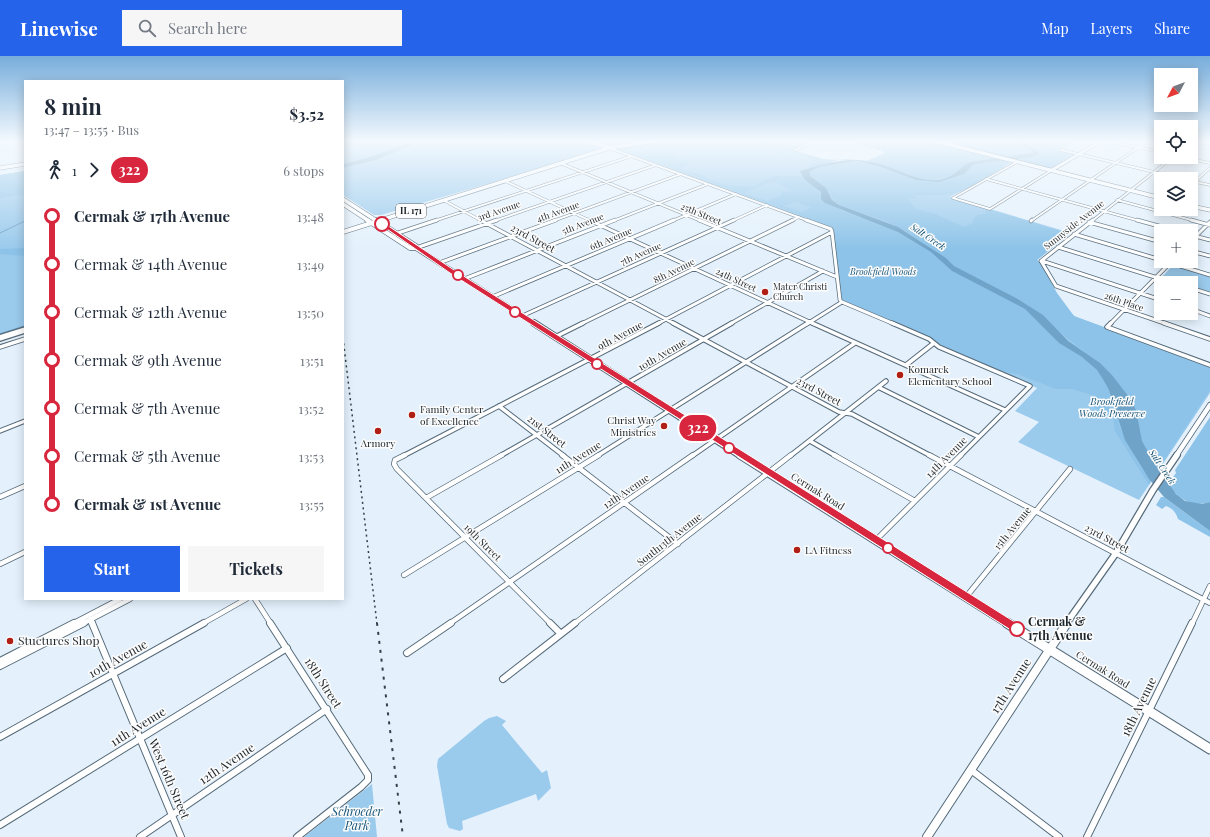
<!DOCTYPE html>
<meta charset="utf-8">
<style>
body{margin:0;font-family:"Playfair Display",serif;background:#f6f6f7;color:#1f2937;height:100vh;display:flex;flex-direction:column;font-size:15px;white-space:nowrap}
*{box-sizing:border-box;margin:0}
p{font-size:13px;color:#747a83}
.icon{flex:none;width:22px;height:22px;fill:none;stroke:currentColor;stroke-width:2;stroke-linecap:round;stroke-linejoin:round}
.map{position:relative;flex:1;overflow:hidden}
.details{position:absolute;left:24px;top:24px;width:320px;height:520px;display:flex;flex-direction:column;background:#fff;border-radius:0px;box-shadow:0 2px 10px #0003}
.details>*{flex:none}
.badge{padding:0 8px;border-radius:13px;font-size:14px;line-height:26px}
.needle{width:26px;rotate:229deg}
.tools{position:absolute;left:1154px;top:12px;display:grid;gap:8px}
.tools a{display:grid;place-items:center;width:44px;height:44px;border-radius:0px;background:#fff;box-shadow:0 2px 10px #0003;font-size:20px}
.map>.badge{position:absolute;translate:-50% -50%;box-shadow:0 0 0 2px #fff}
.legs{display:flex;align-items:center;gap:6px;height:44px;padding:0 20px;font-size:13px}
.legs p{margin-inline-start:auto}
.head{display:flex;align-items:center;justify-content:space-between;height:68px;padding:0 20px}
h1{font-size:22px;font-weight:700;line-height:30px}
.cta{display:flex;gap:8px;margin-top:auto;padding:8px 20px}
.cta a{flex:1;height:46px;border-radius:0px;background:#2563eb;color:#fff;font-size:16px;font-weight:700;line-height:46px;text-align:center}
.cta a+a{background:#f6f6f7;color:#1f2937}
ul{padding:0 20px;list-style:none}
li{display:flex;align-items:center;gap:14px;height:48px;font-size:15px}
li i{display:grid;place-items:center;width:6px;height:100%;margin:0 5px;background:currentColor}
li i::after{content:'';width:10px;height:10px;margin:-5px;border:3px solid;border-radius:50%;background:#fff}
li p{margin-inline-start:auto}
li:first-child i{background:linear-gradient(#0000 50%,currentColor 0)}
li:last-child i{background:linear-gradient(currentColor 50%,#0000 0)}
header{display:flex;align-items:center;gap:24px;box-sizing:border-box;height:56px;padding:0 20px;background:#2563eb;color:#fff}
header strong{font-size:19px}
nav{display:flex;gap:22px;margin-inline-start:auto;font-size:14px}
.search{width:280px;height:36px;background:#f6f6f7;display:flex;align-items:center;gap:10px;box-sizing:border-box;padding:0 14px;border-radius:0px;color:#747a83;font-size:15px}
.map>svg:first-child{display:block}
.green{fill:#9acaec}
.forest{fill:#8dc3e8;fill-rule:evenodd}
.water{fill:#6fa3c7}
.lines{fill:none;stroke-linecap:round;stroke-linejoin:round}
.stream-far1{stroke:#6fa3c7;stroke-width:1}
.stream{stroke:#6fa3c7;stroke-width:1.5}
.minor-far4-casing{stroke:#566a79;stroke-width:3}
.minor-far3-casing{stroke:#566a79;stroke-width:4.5}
.minor-far2-casing{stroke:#566a79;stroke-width:5.5}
.minor-far1-casing{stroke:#566a79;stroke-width:6}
.minor-casing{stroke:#566a79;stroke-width:8}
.tertiary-far3-casing{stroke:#566a79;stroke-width:4}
.tertiary-far2-casing{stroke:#566a79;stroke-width:6}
.tertiary-far1-casing{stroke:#566a79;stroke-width:8}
.tertiary-casing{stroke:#566a79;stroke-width:10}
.secondary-casing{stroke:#566a79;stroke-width:4.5}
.primary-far4-casing{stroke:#566a79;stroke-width:4.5}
.primary-far3-casing{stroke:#566a79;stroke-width:5.5}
.primary-far2-casing{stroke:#566a79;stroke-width:8}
.primary-far1-casing{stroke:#566a79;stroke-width:9}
.primary-casing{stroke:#566a79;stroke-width:11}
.minor-far4{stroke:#fff;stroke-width:2}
.minor-far3{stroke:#fff;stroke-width:3}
.minor-far2{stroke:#fff;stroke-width:3.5}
.minor-far1{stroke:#fff;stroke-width:4.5}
.minor{stroke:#fff;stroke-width:6}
.tertiary-far3{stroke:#fff;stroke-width:3}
.tertiary-far2{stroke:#fff;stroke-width:4.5}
.tertiary-far1{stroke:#fff;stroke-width:5.5}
.tertiary{stroke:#fff;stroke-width:8}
.secondary{stroke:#fff;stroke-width:3.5}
.primary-far4{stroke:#fff;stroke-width:3.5}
.primary-far3{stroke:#fff;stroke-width:4}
.primary-far2{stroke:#fff;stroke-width:5.5}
.primary-far1{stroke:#fff;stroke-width:7}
.primary{stroke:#fff;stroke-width:9}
.rail-far1{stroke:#364047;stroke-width:1.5;stroke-dasharray:2 3.5;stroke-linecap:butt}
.rail{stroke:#364047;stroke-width:2;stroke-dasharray:3 6;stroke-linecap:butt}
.line-1{fill:#d7263d;stroke:#fff}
.stop-1-dot{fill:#fff;stroke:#d7263d;stroke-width:2}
.poi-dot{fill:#af1f16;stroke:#fcfcfc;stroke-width:1.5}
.labels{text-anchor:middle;stroke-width:3;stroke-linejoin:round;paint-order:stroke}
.shield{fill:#fcfcfc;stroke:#5f666a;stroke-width:1}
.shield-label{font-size:9px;font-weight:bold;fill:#1c252b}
.far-street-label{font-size:9px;fill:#1c252b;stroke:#fcfcfc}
.far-water-label{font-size:9px;font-style:italic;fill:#04496d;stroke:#fcfcfc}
.far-park-label{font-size:9px;font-style:italic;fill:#18567a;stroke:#fcfcfc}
.far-poi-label{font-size:9px;fill:#1c252b;stroke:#fcfcfc;text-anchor:start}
.street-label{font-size:10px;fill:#1c252b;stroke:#fcfcfc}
.poi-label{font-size:10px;fill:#1c252b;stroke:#fcfcfc;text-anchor:start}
.park-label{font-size:10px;font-style:italic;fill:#18567a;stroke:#fcfcfc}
.near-stop-label{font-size:12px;font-weight:bold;fill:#1c252b;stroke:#fcfcfc;text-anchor:start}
.near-poi-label{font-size:12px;fill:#1c252b;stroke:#fcfcfc;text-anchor:start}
.near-street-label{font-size:12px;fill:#1c252b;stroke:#fcfcfc}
.near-park-label{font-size:12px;font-style:italic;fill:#18567a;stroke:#fcfcfc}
</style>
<header>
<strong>Linewise</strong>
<div class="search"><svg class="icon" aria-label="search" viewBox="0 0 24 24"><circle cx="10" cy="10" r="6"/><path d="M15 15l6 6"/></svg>Search here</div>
<nav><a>Map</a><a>Layers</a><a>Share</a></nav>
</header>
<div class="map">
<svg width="1210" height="781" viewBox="0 0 1210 781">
<rect width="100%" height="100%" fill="#e4f1fc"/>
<path class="green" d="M343,84H415L369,101L343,108Z
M427,84H580L602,92L494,126L381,159H374L343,139V112L376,104Z
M591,84H818L793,94L838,108L850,106L864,107L866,106L837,104L846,103L868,105L889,95L848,84H927L1013,106L950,141L1071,177L1037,204L1041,207C1049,223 1061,252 1076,261L1210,310V337L1139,444L1018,386L1039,366L1015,355L1037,332L943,291L933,283L842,243L833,173Z
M933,84H1078L1060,94L1075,99L1051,113Z
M25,115V272L0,280V119Z
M1173,209L1210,220V236L1191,230V227H1180L1162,221Z
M497,660L506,665L502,669L542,717L547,714L551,732L538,745L536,738L462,765L463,773L460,775L449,772L447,768L437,710L438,703L484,665L489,662Z
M372,728L377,781H304Z"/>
<path class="forest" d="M591,84H654L610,90Z
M674,84H687L673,87L678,96L673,100L691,106L680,113C690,115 698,117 707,121V123L727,129L752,131L774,120H802L805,123L817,132L822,140L842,155L881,168L898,176L931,196L952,215L1025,253L1059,287L1082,301L1097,314L1104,325L1109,334L1120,371L1138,407L1151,425L1149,429L1115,375L1113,361L1087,348L1095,340L1072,333H1056L1017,318L998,315L940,290L933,283L842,244L832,171L618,93ZM772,125L778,127L792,135L782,136L781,139L767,145L744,137ZM795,146L810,151L811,152L801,156L783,150Z
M842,84H849L892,95L906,91L931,92L929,88L923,86L927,84L998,102L970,106L949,121L931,124L919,122L867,105L885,97L880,94Z
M954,84L994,89L983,84C988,84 993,85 995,91L967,88L992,92L972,91L1009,99L1025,97L1024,94L1011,85V84H1013C1017,90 1029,90 1033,97L1006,102L954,88L965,90L956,87Z
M991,84H1009L1016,91L997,92Z
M1018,84H1051L1040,90H1041L1058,89L1065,84H1075L1057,94L1073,98L1049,113L1014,104L1035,100V94Z
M790,93L823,103L838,104L810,112L806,111L817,106L808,102V101L789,95L772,100Z
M1004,104L1009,105L1003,109L1004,111C990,119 975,130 960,136C946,141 929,137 914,140L918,143L910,142L908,144L916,153L933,157L964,171L973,167V163L977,159L985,158L986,154H992L1070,178L1037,204L1041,207L1057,237L1074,260L1210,310V334L1161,409L1153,405L1142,385L1136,354L1129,341L1112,319L1099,307L1016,242L954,210L946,202L907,176L888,166L839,149L810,120V116L818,111L857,105L881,111L916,124L939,126L964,118L974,108Z
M25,115V138L0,142V119Z
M25,192V200L0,198V193Z
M1210,361V446C1192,452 1178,443 1168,428L1176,417L1175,414Z
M1161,441H1164L1210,475V481L1178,463C1176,456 1172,452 1166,450L1162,453L1156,449Z"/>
<path class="water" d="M415,84H427L376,104L343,112V108L369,101Z
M1013,84C1018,84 1035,91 1039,98L1032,101L974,108L964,118L939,126L916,124L881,111L857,105L818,111L810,116V120L826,132L832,144L839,149L898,171L946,202L954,210L1016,242L1043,259L1068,285L1100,307L1112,319L1129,341L1136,354L1142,385L1156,410L1176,438L1185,445L1202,448L1210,446V475L1164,441L1149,423L1125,384L1109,334L1104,325L1097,314L1082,301L1059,287L1025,253L952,215L931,196L898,176L825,147L821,143V136L804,123L800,115C828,107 849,99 880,108C900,114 918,126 939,124C953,122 959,112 970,106L1033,97C1029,90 1017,90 1013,84Z"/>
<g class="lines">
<path class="stream-far1" d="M0,177L25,165"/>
<path class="stream" d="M0,278L25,270"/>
<defs>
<path id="minor-far4" d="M20,84L25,90
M1103,84L1161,96
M1191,84L1210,88
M609,92L809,165
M795,94L820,84
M1061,94L1184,123
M1182,101L1210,107
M560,107L701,165
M986,123L1140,165
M505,125L591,165
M1191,125L1210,129
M1191,129L1210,112
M953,142L990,153L1052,114
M953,142L1017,106
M443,144L482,165
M1117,144L1195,165
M434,165L632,100
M494,165L656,109
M553,165L681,118
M613,165L708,128
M672,165L736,138
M732,165L767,149
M791,165L799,161
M1031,165L1149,84
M1092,165L1173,101"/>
<path id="minor-far3" d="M480,164L675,268
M589,164L814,268
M699,164L837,221
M806,164L831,173L832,176
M1137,164L1177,175
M1191,164L1210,169
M1031,165L1032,164
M1089,166L1161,186
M832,176L840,244L842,246
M395,178L437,164
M1074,178L1161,204
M1191,179L1210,184
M1191,185L1210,166
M1058,191L1174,227
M416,192L497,164
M1191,195L1210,200
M1041,205L1056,230L1167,268
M1041,205L1093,164
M1042,205L1161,244
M1164,205L1210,219
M439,207L556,164
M464,223L615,164
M1191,232L1210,238
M492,241L674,164
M842,246L894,268
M1191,253L1210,260
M522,260L734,164
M581,268L793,164
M657,268L832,176
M730,268L823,215
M807,268L842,246
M1110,268L1172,205"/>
<path id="minor-far2" d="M673,267L839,356L852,358L931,400
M812,267L1005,354
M892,267L929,283L939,291L1030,330L960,400
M1111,267L1107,271L1210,309
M1164,267L1210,283
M555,281L583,267
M0,291L25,283
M906,309L934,287
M878,331L979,381
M499,350L564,400
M0,375L25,365
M810,385L836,400
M403,400L659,267
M500,400L732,267
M597,400L808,267
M692,400L855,287
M790,400L886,325"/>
<path id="minor-far1" d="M405,399L395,404L394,408L397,413L551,568
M562,399L678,488
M834,399L915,445
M929,399L1210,547
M0,441L25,430
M426,442L502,399
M875,485L961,399
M0,508L25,496
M404,519L599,399
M966,541L1070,413
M255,543L271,568
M91,563L93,568
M72,568L120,543
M82,568L130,543
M202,568L246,543
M449,568L693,399
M574,568L791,399
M1192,568L1210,530"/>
<path id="minor" d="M92,567L181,781
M270,567L368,719V724L361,731L297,781
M550,567L561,578
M407,597L451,567
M0,605L74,567
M0,610L84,567
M503,623L575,567
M0,681L204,567
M971,714L1059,781
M0,769L287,592
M140,781L327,653
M1087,781L1192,567"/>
<path id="tertiary-far3" d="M1052,114L1103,84"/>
<path id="tertiary-far2" d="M1176,400L1210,349"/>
<path id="tertiary-far1" d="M1066,568L1116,497L1153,434L1177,399"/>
<path id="tertiary" d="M927,781L1067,567"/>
<path id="secondary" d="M587,84L609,92
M931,84L1161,142
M0,112L25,108
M1191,150L1210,154"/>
<path id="primary-far4" d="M343,143L377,165
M343,148L369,165
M378,165L609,92L662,84"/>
<path id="primary-far3" d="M367,164L410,192H416L535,268
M376,164L416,190V192
M343,176L381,164"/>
<path id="primary-far2" d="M534,267L741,400
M0,282L25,274"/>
<path id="primary-far1" d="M740,399L1008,568"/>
<path id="primary" d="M1007,567L1210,693"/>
</defs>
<use href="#minor-far4" class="minor-far4-casing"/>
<use href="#minor-far3" class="minor-far3-casing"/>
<use href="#minor-far2" class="minor-far2-casing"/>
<use href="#minor-far1" class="minor-far1-casing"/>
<use href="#minor" class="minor-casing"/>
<use href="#tertiary-far3" class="tertiary-far3-casing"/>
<use href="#tertiary-far2" class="tertiary-far2-casing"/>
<use href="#tertiary-far1" class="tertiary-far1-casing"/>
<use href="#tertiary" class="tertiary-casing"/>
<use href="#secondary" class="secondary-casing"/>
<use href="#primary-far4" class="primary-far4-casing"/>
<use href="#primary-far3" class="primary-far3-casing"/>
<use href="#primary-far2" class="primary-far2-casing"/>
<use href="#primary-far1" class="primary-far1-casing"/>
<use href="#primary" class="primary-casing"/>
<use href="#minor-far4" class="minor-far4"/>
<use href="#minor-far3" class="minor-far3"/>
<use href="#minor-far2" class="minor-far2"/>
<use href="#minor-far1" class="minor-far1"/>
<use href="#minor" class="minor"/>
<use href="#tertiary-far3" class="tertiary-far3"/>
<use href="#tertiary-far2" class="tertiary-far2"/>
<use href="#tertiary-far1" class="tertiary-far1"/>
<use href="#tertiary" class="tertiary"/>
<use href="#secondary" class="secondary"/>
<use href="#primary-far4" class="primary-far4"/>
<use href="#primary-far3" class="primary-far3"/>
<use href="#primary-far2" class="primary-far2"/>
<use href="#primary-far1" class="primary-far1"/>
<use href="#primary" class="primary"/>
<path class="rail-far1" d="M343,282L377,568"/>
<path class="rail" d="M377,567L403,781"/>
</g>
<linearGradient id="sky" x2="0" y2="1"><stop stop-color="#77addb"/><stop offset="0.44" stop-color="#f3f9fe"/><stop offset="1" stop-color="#f3f9fe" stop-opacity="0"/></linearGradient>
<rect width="1210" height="193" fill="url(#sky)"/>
<path class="line-1" d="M381,167H384L454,214L1021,570L1022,573L1021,576H1014L450,217L381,169Z"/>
<g class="stop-1-dot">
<circle cx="382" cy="168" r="7"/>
<circle cx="458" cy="219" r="5"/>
<circle cx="515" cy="256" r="5"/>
<circle cx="597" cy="308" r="5"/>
<circle cx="729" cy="392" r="5"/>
<circle cx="888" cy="492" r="5"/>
<circle cx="1017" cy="573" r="7"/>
</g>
<g class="poi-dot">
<circle cx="765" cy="236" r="4"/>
<circle cx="900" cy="319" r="4"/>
<circle cx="412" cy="359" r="4"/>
<circle cx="664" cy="370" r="4"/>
<circle cx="378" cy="375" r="4"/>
<circle cx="797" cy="494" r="4"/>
<circle cx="10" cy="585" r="4"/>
</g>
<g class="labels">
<rect class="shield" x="396" y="148" width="30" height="14" rx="3"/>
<g class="shield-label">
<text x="411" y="158">IL 171</text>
</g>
<g class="far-street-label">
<text transform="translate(499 155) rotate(-19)" y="3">3rd Avenue</text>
<text transform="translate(558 156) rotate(-20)" y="3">4th Avenue</text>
<text transform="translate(701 158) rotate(22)" y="3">25th Street</text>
<text transform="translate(583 168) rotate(-21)" y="3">5th Avenue</text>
<text transform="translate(1074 169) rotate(-38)" y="3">Sunnyside Avenue</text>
<text transform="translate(611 183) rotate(-23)" y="3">6th Avenue</text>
<text transform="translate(641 198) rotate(-24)" y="3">7th Avenue</text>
<text transform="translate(674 215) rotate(-26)" y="3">8th Avenue</text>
<text transform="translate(736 224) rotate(25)" y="3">24th Street</text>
<text transform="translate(1124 246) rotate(19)" y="3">26th Place</text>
</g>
<g class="far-water-label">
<text transform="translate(928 181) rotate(34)" y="3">Salt Creek</text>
<text transform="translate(1162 411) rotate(56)" y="3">Salt Creek</text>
</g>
<g class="far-park-label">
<text x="883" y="219">Brookfield Woods</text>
</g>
<g class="far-poi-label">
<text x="773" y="234">Mater Christi<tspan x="773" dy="10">Church</tspan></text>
</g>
<g class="street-label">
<text transform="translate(533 182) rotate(28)" y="4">23rd Street</text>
<text transform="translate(620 279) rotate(-28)" y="4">9th Avenue</text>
<text transform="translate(662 298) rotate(-30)" y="4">10th Avenue</text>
<text transform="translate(819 335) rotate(28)" y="4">23rd Street</text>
<text transform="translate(547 375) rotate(38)" y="4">21st Street</text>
<text transform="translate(578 401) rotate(-32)" y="4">11th Avenue</text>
<text transform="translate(946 401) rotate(-45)" y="4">14th Avenue</text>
<text transform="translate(626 435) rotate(-34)" y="4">12th Avenue</text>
<text transform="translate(818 435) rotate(32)" y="4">Cermak Road</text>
<text transform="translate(1012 472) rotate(-51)" y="4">15th Avenue</text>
<text transform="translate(1107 482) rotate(28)" y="4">23rd Street</text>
<text transform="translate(669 483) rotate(-38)" y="4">South13th Avenue</text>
<text transform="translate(483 486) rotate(45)" y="4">19th Street</text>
<text transform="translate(1103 613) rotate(32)" y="4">Cermak Road</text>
</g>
<g class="poi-label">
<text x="908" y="317">Komarek<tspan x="908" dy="12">Elementary School</tspan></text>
<text x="420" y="357">Family Center<tspan x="420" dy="12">of Excellence</tspan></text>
<text x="656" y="368" text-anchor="end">Christ Way<tspan x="656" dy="12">Ministries</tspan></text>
<text x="378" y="391" text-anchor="middle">Armory</text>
<text x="805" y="498">LA Fitness</text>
</g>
<g class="park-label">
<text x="1112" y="349">Brookfield<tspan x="1112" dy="12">Woods Preserve</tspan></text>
</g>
<g class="near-stop-label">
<text x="1028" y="570">Cermak &amp;<tspan x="1028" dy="14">17th Avenue</tspan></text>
</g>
<g class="near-poi-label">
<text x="18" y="589">Stuctures Shop</text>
</g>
<g class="near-street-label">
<text transform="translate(118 603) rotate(-29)" y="4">10th Avenue</text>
<text transform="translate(323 627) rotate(57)" y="4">18th Street</text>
<text transform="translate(1011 630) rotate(-57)" y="4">17th Avenue</text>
<text transform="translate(1139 651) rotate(-64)" y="4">18th Avenue</text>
<text transform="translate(138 671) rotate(-32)" y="4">11th Avenue</text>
<text transform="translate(227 708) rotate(-34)" y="4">12th Avenue</text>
<text transform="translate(169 723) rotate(67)" y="4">West 16th Street</text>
</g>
<g class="near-park-label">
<text x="357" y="760">Schroeder<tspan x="357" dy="14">Park</tspan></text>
</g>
</g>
</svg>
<div class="tools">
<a><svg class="needle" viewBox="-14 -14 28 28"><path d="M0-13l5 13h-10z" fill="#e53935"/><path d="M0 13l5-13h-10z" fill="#747a83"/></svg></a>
<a><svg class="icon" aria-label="locate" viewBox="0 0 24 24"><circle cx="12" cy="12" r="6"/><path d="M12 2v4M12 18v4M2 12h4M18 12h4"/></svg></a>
<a><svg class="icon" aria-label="layers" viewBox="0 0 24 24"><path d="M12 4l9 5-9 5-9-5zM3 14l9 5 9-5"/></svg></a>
<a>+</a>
<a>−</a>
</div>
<b class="badge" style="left:698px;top:372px;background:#d7263d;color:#fff">322</b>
<section class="details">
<div class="head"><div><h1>8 min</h1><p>13:47 – 13:55 · Bus</p></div><b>$3.52</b></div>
<div class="legs"><svg class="icon" aria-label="walk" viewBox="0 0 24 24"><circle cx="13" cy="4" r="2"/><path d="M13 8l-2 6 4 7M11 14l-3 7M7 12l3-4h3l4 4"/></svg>1<svg class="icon" aria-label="forward" viewBox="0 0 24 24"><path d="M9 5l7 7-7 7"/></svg><b class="badge" style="background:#d7263d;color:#fff">322</b><p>6 stops</p></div>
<ul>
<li><i style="color:#d7263d"></i><b>Cermak &amp; 17th Avenue</b><p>13:48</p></li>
<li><i style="color:#d7263d"></i><span>Cermak &amp; 14th Avenue</span><p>13:49</p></li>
<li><i style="color:#d7263d"></i><span>Cermak &amp; 12th Avenue</span><p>13:50</p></li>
<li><i style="color:#d7263d"></i><span>Cermak &amp; 9th Avenue</span><p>13:51</p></li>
<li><i style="color:#d7263d"></i><span>Cermak &amp; 7th Avenue</span><p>13:52</p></li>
<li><i style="color:#d7263d"></i><span>Cermak &amp; 5th Avenue</span><p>13:53</p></li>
<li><i style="color:#d7263d"></i><b>Cermak &amp; 1st Avenue</b><p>13:55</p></li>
</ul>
<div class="cta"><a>Start</a><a>Tickets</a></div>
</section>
</div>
